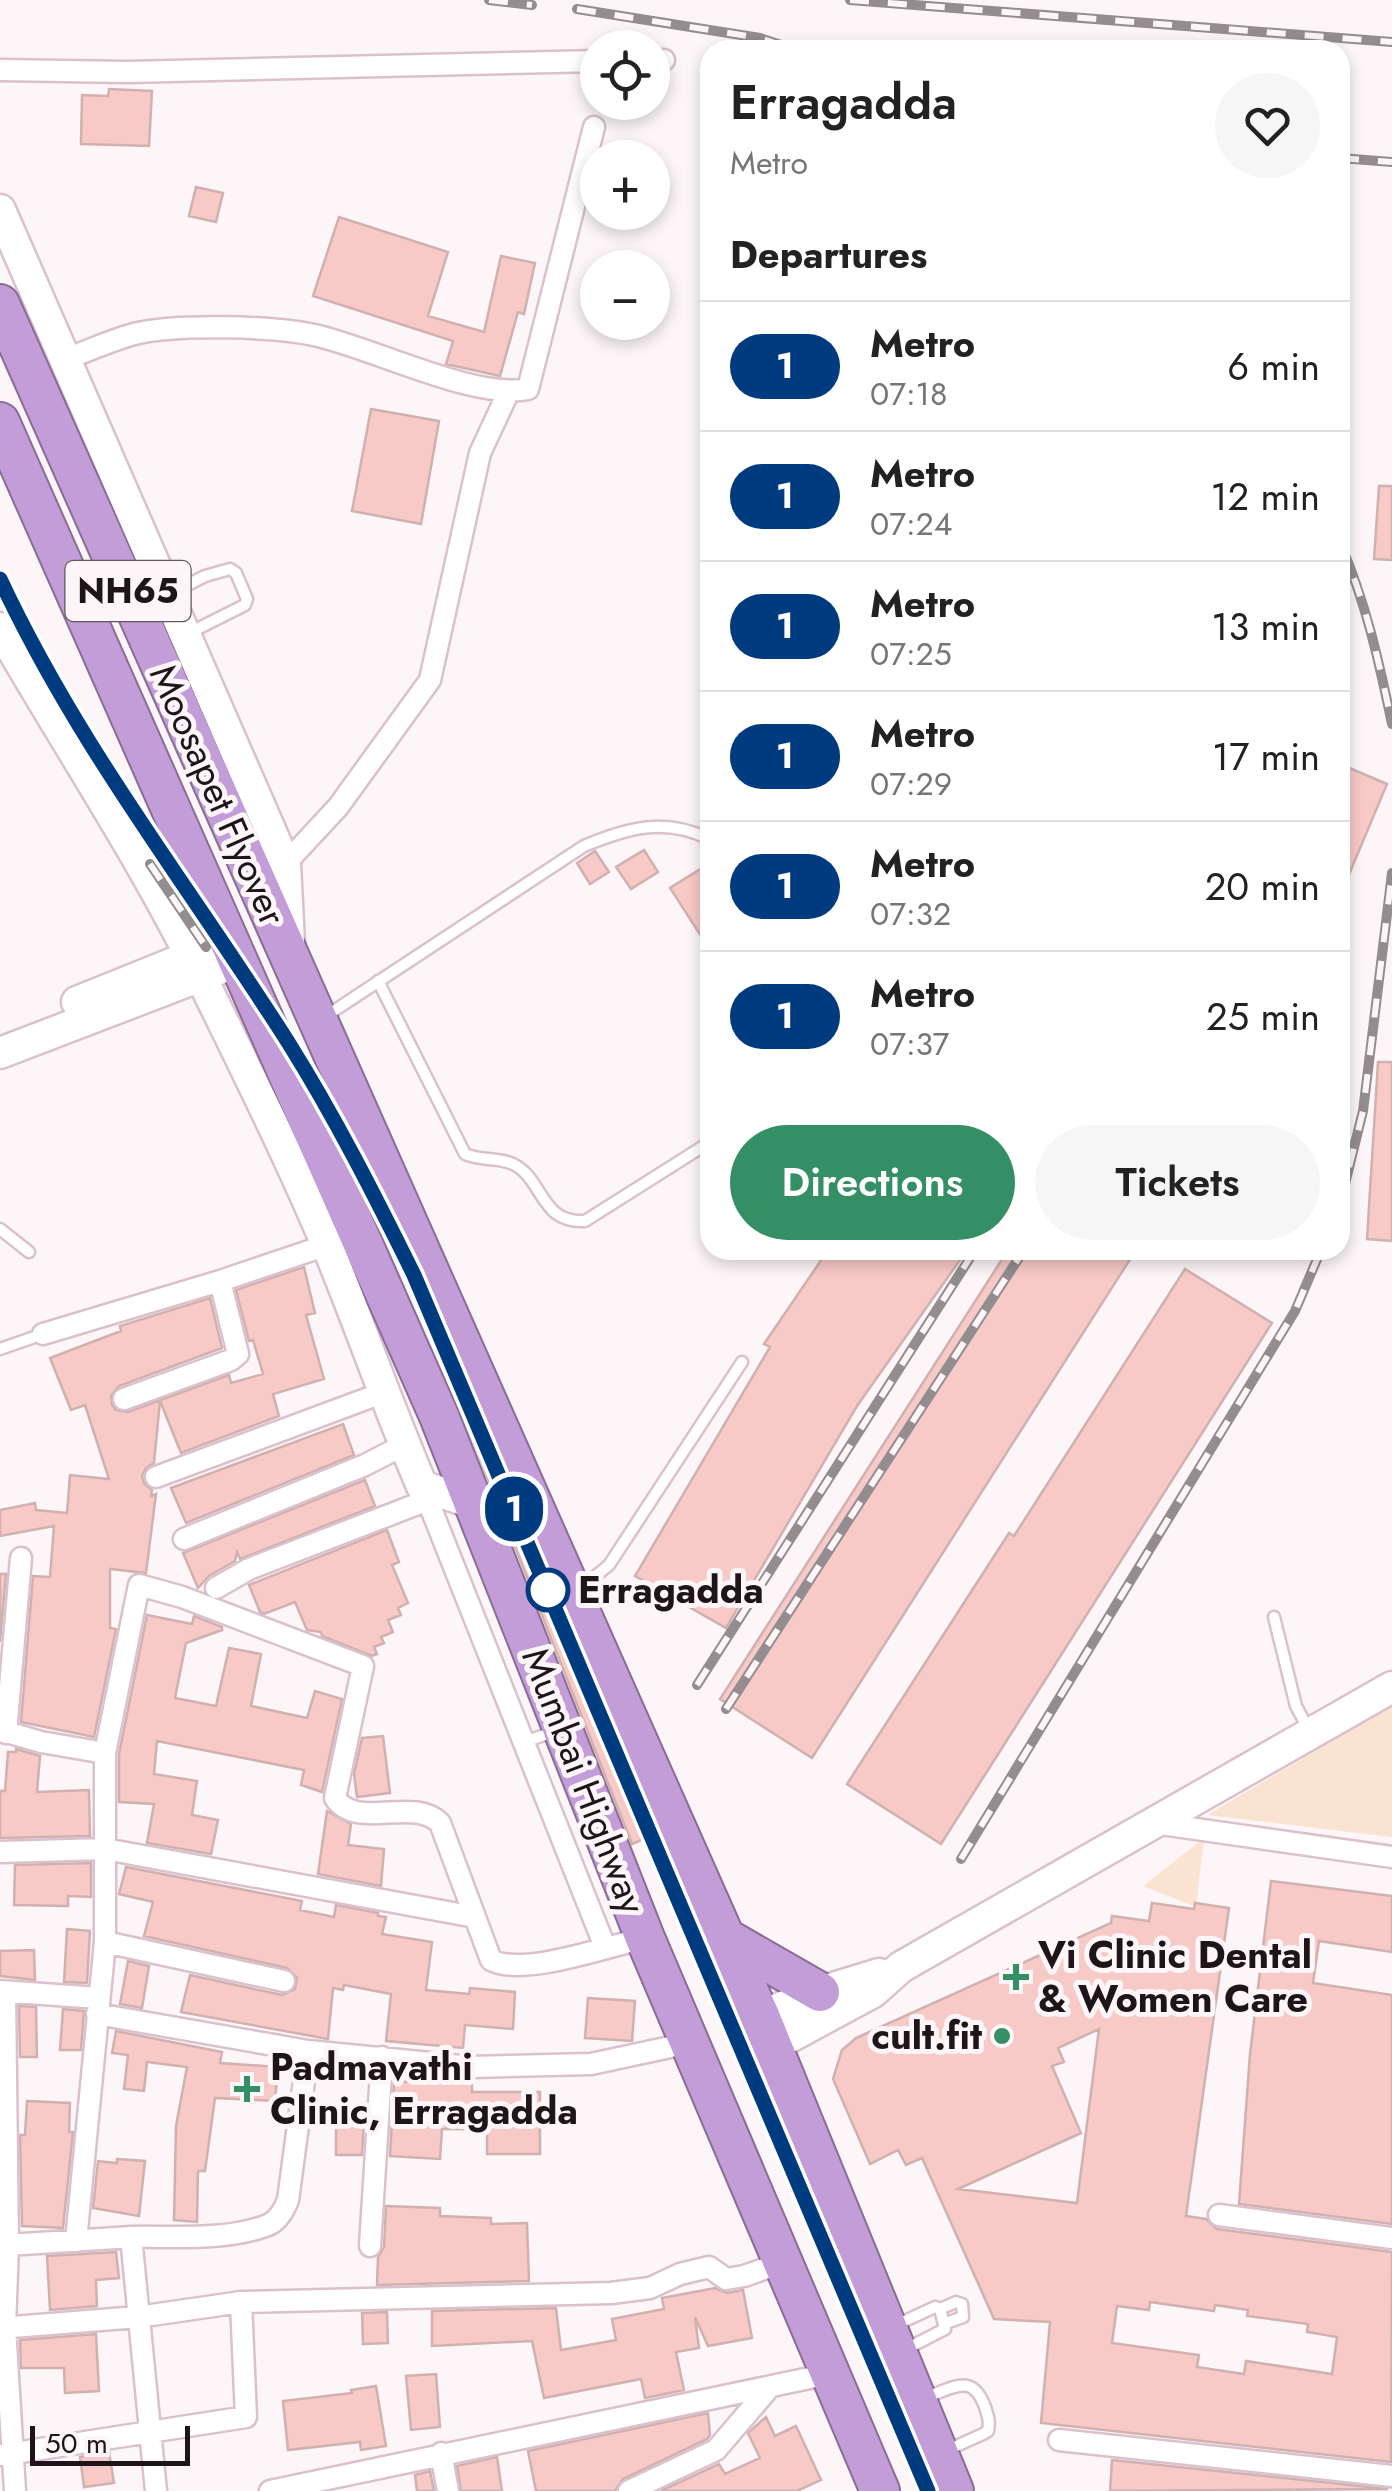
<!DOCTYPE html>
<meta charset="utf-8">
<style>
body{margin:0;font-family:Jost,sans-serif;background:#f6f6f6;color:#222;height:100vh;display:flex;flex-direction:column;font-size:38px;white-space:nowrap}
*{box-sizing:border-box;margin:0}
p{font-size:32px;color:#767676}
.icon{flex:none;width:55px;height:55px;fill:none;stroke:currentColor;stroke-width:2;stroke-linecap:round;stroke-linejoin:round}
.map{position:relative;flex:1;overflow:hidden}
.side{position:absolute;left:700px;top:40px;width:650px;height:1220px;display:flex;flex-direction:column;background:#fff;border-radius:30px;box-shadow:0 5px 15px #0003}
.side>*{flex:none}
.badge{padding:0 20px;border-radius:32px;font-size:35px;line-height:65px}
.fabs{position:absolute;left:580px;top:30px;display:grid;gap:20px}
.fabs a{display:grid;place-items:center;width:90px;height:90px;border-radius:50%;background:#fff;box-shadow:0 5px 15px #0003;font-size:50px}
.scale{position:absolute;left:30px;bottom:25px;width:160px;box-sizing:border-box;padding-left:10px;border:5px solid #1e1419;border-top:0;font-size:28px;line-height:35px;white-space:nowrap;color:#1e1419;-webkit-text-stroke:8px #fcf6f8;paint-order:stroke}
.map>.badge{position:absolute;translate:-50% -50%;box-shadow:0 0 0 5px #fff}
h2{padding:0 30px;font-size:38px;line-height:90px}
.round{display:grid;place-items:center;flex:none;width:105px;height:105px;border-radius:52px;background:#f6f6f6}
.summary{display:flex;align-items:center;justify-content:space-between;height:170px;padding:0 30px}
h1{font-size:48px;font-weight:600;line-height:75px}
.button{display:flex;gap:20px;margin-top:auto;padding:20px 30px}
.button a{flex:1;height:115px;border-radius:60px;background:#358f64;color:#fff;font-size:40px;font-weight:600;line-height:115px;text-align:center}
.button a+a{background:#f6f6f6;color:#222}
ul{padding:0;list-style:none}
li{display:flex;align-items:center;gap:30px;height:130px;padding:0 30px;border-top:2px solid #e0e0e0}
li div{flex:1}
li b{display:block;font-size:38px}
li em{font-style:normal}
li .badge{min-width:110px;font-weight:700;text-align:center}
.map>svg:first-child{display:block}
.green{fill:#fbe3d2}
.building{fill:#f7c9c7;stroke:#d0b1af;stroke-width:2.5;fill-rule:evenodd}
.lines{fill:none;stroke-linecap:round;stroke-linejoin:round}
.lane-casing{stroke:#dbc0cd;stroke-width:15}
.street-casing{stroke:#dbc0cd;stroke-width:25}
.secondary-casing{stroke:#dbc0cd;stroke-width:35}
.highway-casing{stroke:#896d95;stroke-width:42}
.lane{stroke:#fff;stroke-width:10}
.street{stroke:#fff;stroke-width:20}
.secondary{stroke:#fff;stroke-width:30}
.highway{stroke:#c29dd8;stroke-width:38}
.rail-casing{stroke:#948d90;stroke-width:10}
.rail{stroke:#fcf6f8;stroke-width:6;stroke-dasharray:19;stroke-linecap:butt}
.line-casing{stroke:#fff;stroke-width:22}
.line{stroke:#003b80;stroke-width:15}
.stop-dot{fill:#fff;stroke:#003b80;stroke-width:5}
.poi-dot{fill:#358f64;stroke:#fcf6f8;stroke-width:4}
.labels{text-anchor:middle;stroke-width:10;stroke-linejoin:round;paint-order:stroke}
.shield{fill:#fcf6f8;stroke:#61585c;stroke-width:2.5}
.shield-label{font-size:35px;font-weight:bold;fill:#1e1419}
.street-label{font-size:38px;fill:#1e1419;stroke:#fcf6f8}
.stop-label{font-size:38px;font-weight:bold;fill:#1e1419;stroke:#fcf6f8;text-anchor:start}
.poi-label{font-size:38px;font-weight:bold;fill:#1e1419;stroke:#fcf6f8;text-anchor:start}
</style>
<div class="map">
<svg width="1392" height="2491" viewBox="0 0 1392 2491">
<rect width="100%" height="100%" fill="#fcf6f8"/>
<path class="green" d="M1392,1706V1837L1207,1815Z
M1204,1838L1196,1907L1143,1886Z"/>
<path class="building" d="M109,89L152,91L149,146L81,144L82,95L108,96Z
M196,187L223,193L216,222L189,216Z
M339,217L448,252L428,316L484,332L501,256L535,263L524,314L518,312L500,376L446,364L453,341L313,296Z
M371,409L439,421L421,524L352,511Z
M1379,486H1392V560L1374,559Z
M1340,764L1387,784L1340,896Z
M644,850L658,872L631,889L616,867Z
M595,851L609,872L590,884L577,863Z
M710,863V950L670,888Z
M1378,1062H1392V1241L1367,1239Z
M828,1250H967L857,1406L726,1628L635,1576L770,1347L764,1344Z
M1008,1250H1136L812,1758L720,1699Z
M304,1267L315,1313L306,1315L324,1379L273,1394L279,1416L181,1453L160,1401L154,1463L146,1468L142,1476L144,1483L152,1490L151,1496L156,1494L146,1573L110,1569V1628L116,1629L94,1737L21,1722L33,1576L50,1577L54,1526L0,1536V1510L35,1503L36,1510L67,1513L70,1475L109,1479L85,1405L71,1410L50,1358L121,1331L120,1326L210,1298L222,1348L119,1386L111,1396L112,1405L116,1410L128,1412L229,1375L231,1383L263,1374L253,1340L249,1341L236,1290Z
M1185,1269L1272,1323L941,1844L847,1784L1009,1533L1014,1536Z
M470,1417L655,1834L632,1844L465,1420Z
M343,1424L354,1455L186,1523L171,1488Z
M365,1480L375,1506L240,1559L237,1552L235,1561L209,1576L198,1588L183,1553Z
M387,1530L399,1562L392,1565L408,1603L398,1608L401,1615L388,1620L393,1632L381,1637L384,1643L374,1647L377,1654L372,1656L322,1636L321,1632L307,1630L295,1602L264,1614L260,1612L249,1585Z
M0,1574H6L0,1642Z
M147,1615L192,1624L194,1616L222,1627V1630L186,1643L175,1698L216,1706L229,1648L261,1654L251,1706L307,1718L315,1691L342,1699L322,1792L301,1785L304,1770L157,1741L154,1774L197,1781L192,1815L218,1820L211,1854L147,1843L154,1804L119,1802V1754Z
M383,1736L390,1793L357,1797L354,1774L362,1738Z
M16,1749L40,1756L37,1792L89,1790L90,1836L0,1838V1791H5L8,1752H16Z
M327,1811L351,1824L348,1845L384,1849L381,1886L318,1874Z
M91,1863V1897L68,1896V1906L14,1905L15,1865Z
M126,1867L302,1901L300,1910L334,1917L336,1905L378,1913V1916L386,1917L382,1934L432,1942L426,1990L469,1994L470,1988L515,1992L513,2029L465,2025L463,2048L386,2041L391,1994L344,1985L343,1990L333,1988L328,2039L181,2012L190,1975L282,1995L295,1989L297,1978L287,1968L144,1936L153,1902L119,1894Z
M1271,1881L1392,1896V1952L1319,1941L1313,1983L1392,1995V2224L1239,2204L1250,2054Z
M1152,1903L1194,1909L1195,1903L1229,1908L1186,2216L1206,2219L1217,2229L1392,2252L1391,2462L1041,2423L1050,2322L994,2319L922,2158L906,2165L898,2150L870,2164L833,2079L842,2050L856,2038L1111,1923L1112,1916L1149,1921ZM1099,2029L1077,2203L958,2189L1081,2133L1052,2066L1064,2062L1058,2048ZM1150,2302L1214,2311L1215,2305L1248,2310L1247,2316L1308,2324L1307,2332L1337,2337L1332,2374L1246,2361L1244,2374L1197,2367L1199,2355L1112,2343L1117,2306L1149,2310Z
M67,1929L90,1931L87,1983L64,1982Z
M34,1950L35,1980L0,1976V1951Z
M128,1961L149,1966L142,2008L120,2004Z
M588,1998L635,2001L632,2041L585,2038Z
M19,2006L36,2007L37,2057H20Z
M63,2009L84,2011L81,2050H60Z
M116,2031L222,2052L220,2063L278,2067L275,2101L215,2098L205,2171H198L197,2222L174,2220L176,2126L187,2067L147,2062L144,2091L124,2089L128,2055L112,2053Z
M446,2080L472,2081V2092H540V2154H487V2129H442L440,2159L390,2156L394,2081L446,2084Z
M27,2101L70,2103L69,2132H73L63,2228L22,2226L20,2135H25Z
M336,2108H365L362,2155H336Z
M117,2159L145,2161L139,2216L93,2208L98,2161L117,2163Z
M386,2206L440,2208V2216L491,2218V2224L527,2223L529,2281L377,2285L378,2257L384,2247Z
M116,2252L119,2278L96,2280L97,2306L50,2310L47,2256Z
M715,2288L727,2293L743,2290L752,2338L708,2346L695,2317L699,2348L676,2352L684,2390L645,2398L641,2379L544,2398L532,2341L432,2346V2311L556,2308L561,2350L616,2340L612,2319L664,2309L662,2298Z
M387,2312L388,2343L363,2344L362,2313Z
M96,2334L99,2391L65,2393L64,2368H21L20,2340Z
M436,2374L440,2427L411,2430L406,2376Z
M376,2386L386,2446L361,2450L360,2442L288,2450L283,2401L352,2393L351,2390Z
M708,2413L710,2435L707,2439L623,2479L615,2491H536L528,2451Z
M766,2417L775,2436L796,2426L821,2480L797,2491H661L719,2464L725,2474L760,2458L748,2433Z
M109,2452L114,2483L84,2487L80,2457Z
M497,2457L502,2491H461L457,2466Z
M1112,2460L1388,2489L1110,2491Z
M430,2471L434,2491H417L415,2475Z"/>
<g class="lines">
<defs>
<path id="lane" d="M170,594L205,576L230,569L236,573L247,599L245,605L187,634
M378,981L465,1154C480,1161 498,1157 513,1164C544,1179 539,1223 585,1221L710,1142
M323,1018L584,846C627,828 665,817 709,839
M0,1229L29,1252
M0,1349L43,1334
M581,1588L609,1565L742,1362
M1274,1617L1296,1706L1310,1732
M524,1742L556,1731
M940,2309L956,2302L962,2304L963,2317L946,2323
M896,2325L935,2307L940,2309L945,2329L906,2349
M926,2397C954,2388 972,2372 985,2407C988,2417 990,2421 988,2431L983,2434L943,2452"/>
<path id="street" d="M652,60H664
M0,70L127,72L598,61
M65,359C89,351 113,339 138,333C178,324 273,326 314,335C371,347 474,400 528,389L594,127
M285,864L338,807L430,680L480,453L508,393
M43,1334L220,1281L327,1245
M124,1399L231,1360L238,1354L220,1281
M156,1477L382,1393
M422,1486L605,1947
M184,1539L365,1465L404,1445
M216,1588L249,1569L428,1500
M0,1730L41,1742L105,1753
M6,1733L21,1558
M1154,1823L1392,1857
M0,1852L105,1849L475,1917
M105,1942L284,1981
M0,1991L99,1998
M5,1992L8,2245L5,2327L15,2491
M97,2014L308,2051L471,2067L591,2064L689,2043
M1219,2215L1392,2238
M131,2237C174,2236 227,2241 268,2225C278,2221 284,2210 288,2200L308,2051
M76,2241L105,1942V1753L139,1585L182,1597L363,1666L335,1798C357,1831 413,1796 440,1823L491,1960C523,1977 608,1946 645,1938
M8,2245L131,2237L156,2491
M370,2246L382,2057
M0,2328L138,2317L241,2302L611,2293L650,2288L680,2274L709,2267L726,2279L744,2276L784,2262
M1059,2440L1392,2476
M441,2453L448,2491
M2,2455L246,2417L241,2302
M270,2491L829,2374
M629,2491L716,2450L769,2388"/>
<path id="secondary" d="M0,210L285,864L289,943
M0,628C67,745 142,856 201,977C244,1065 289,1155 327,1245C360,1325 388,1407 422,1486L476,1504
M77,1002L206,950
M0,1053L219,969
M760,2016L820,1992L879,1974
M773,2046L873,1992L901,1967L1392,1687"/>
<path id="highway" d="M0,304L760,2016L954,2491
M0,422L439,1416L645,1938L880,2491
M726,1938L820,1992"/>
</defs>
<use href="#lane" class="lane-casing"/>
<use href="#street" class="street-casing"/>
<use href="#secondary" class="secondary-casing"/>
<use href="#highway" class="highway-casing"/>
<use href="#lane" class="lane"/>
<use href="#street" class="street"/>
<use href="#secondary" class="secondary"/>
<use href="#highway" class="highway"/>
<defs>
<path id="rail" d="M489,0L532,5
M850,0L1392,42
M577,9L760,38L796,50
M1340,158L1392,162
M1340,543C1366,602 1379,662 1392,724
M0,579L54,687L101,766L327,1106L414,1275L928,2491
M150,864L206,947
M1340,1204L1363,1111L1392,873
M697,1685L975,1250
M726,1709L1024,1250
M961,1859L1295,1311L1321,1250"/>
</defs>
<use href="#rail" class="rail-casing"/>
<use href="#rail" class="rail"/>
</g>
<g class="lines">
<defs>
<path id="line" d="M0,579C79,748 189,886 288,1042C335,1117 375,1196 414,1275L928,2491"/>
</defs>
<use href="#line" class="line-casing"/>
<use href="#line" class="line"/>
</g>
<circle class="stop-dot" cx="548" cy="1590" r="20"/>
<g class="poi-dot">
<path d="M1011 1962h10v10h10v10h-10v10h-10v-10h-10v-10h10z"/>
<circle cx="1002" cy="2036" r="10"/>
<path d="M242 2074h10v10h10v10h-10v10h-10v-10h-10v-10h10z"/>
</g>
<g class="labels">
<rect class="shield" x="65.5" y="561" width="125" height="60" rx="8"/>
<g class="shield-label">
<text x="128" y="603">NH65</text>
</g>
<g class="street-label">
<text transform="translate(218 795) rotate(66)" y="13">Moosapet Flyover</text>
<text transform="translate(584 1781) rotate(69)" y="13">Mumbai Highway</text>
</g>
<g class="stop-label">
<text x="578" y="1603">Erragadda</text>
</g>
<g class="poi-label">
<text x="1038" y="1968">Vi Clinic Dental<tspan x="1038" dy="44">&amp; Women Care</tspan></text>
<text x="982" y="2049" text-anchor="end">cult.fit</text>
<text x="270" y="2080">Padmavathi<tspan x="270" dy="44">Clinic, Erragadda</tspan></text>
</g>
</g>
</svg>
<div class="fabs">
<a><svg class="icon" aria-label="locate" viewBox="0 0 24 24"><circle cx="12" cy="12" r="6"/><path d="M12 2v4M12 18v4M2 12h4M18 12h4"/></svg></a>
<a>+</a>
<a>−</a>
</div>
<div class="scale">50 m</div>
<b class="badge" style="left:514px;top:1509px;background:#003b80;color:#fff">1</b>
<section class="side">
<div class="summary"><div><h1>Erragadda</h1><p>Metro</p></div><a class="round"><svg class="icon" aria-label="heart" viewBox="0 0 24 24"><path d="M12 20l-8-8c-3-5 5-10 8-4 3-6 11-1 8 4z"/></svg></a></div>
<h2>Departures</h2>
<ul>
<li><span class="badge" style="background:#003b80;color:#fff">1</span><div><b>Metro</b><p>07:18</p></div><em>6 min</em></li>
<li><span class="badge" style="background:#003b80;color:#fff">1</span><div><b>Metro</b><p>07:24</p></div><em>12 min</em></li>
<li><span class="badge" style="background:#003b80;color:#fff">1</span><div><b>Metro</b><p>07:25</p></div><em>13 min</em></li>
<li><span class="badge" style="background:#003b80;color:#fff">1</span><div><b>Metro</b><p>07:29</p></div><em>17 min</em></li>
<li><span class="badge" style="background:#003b80;color:#fff">1</span><div><b>Metro</b><p>07:32</p></div><em>20 min</em></li>
<li><span class="badge" style="background:#003b80;color:#fff">1</span><div><b>Metro</b><p>07:37</p></div><em>25 min</em></li>
</ul>
<div class="button"><a>Directions</a><a>Tickets</a></div>
</section>
</div>
